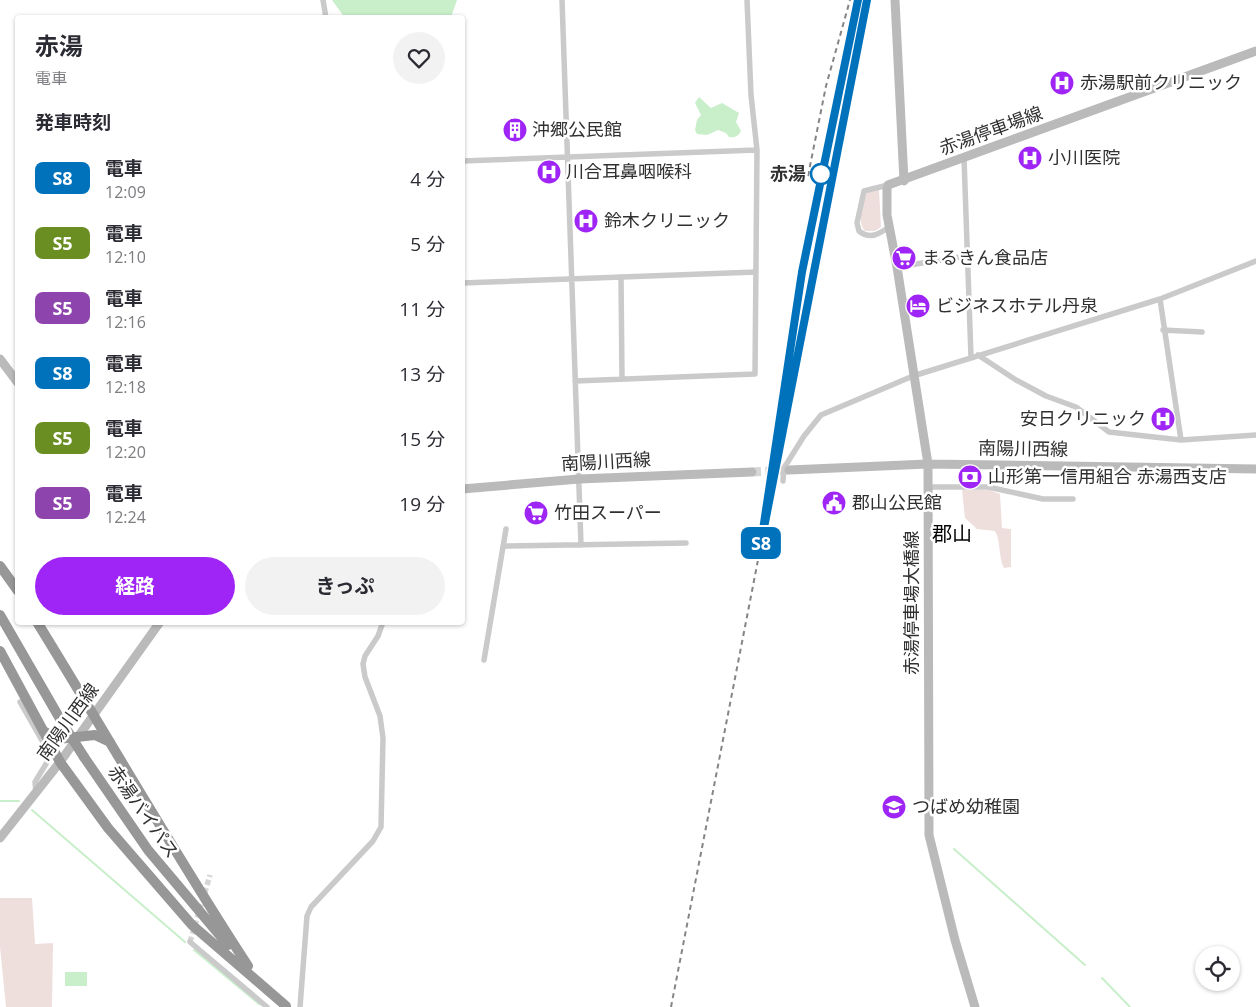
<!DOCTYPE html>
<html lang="ja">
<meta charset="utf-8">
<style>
body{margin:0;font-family:"Open Sans","Noto Sans JP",sans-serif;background:#f2f2f3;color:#2b2b33;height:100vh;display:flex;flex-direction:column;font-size:19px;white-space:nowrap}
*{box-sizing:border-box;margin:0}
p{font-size:16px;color:#7c7c81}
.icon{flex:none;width:28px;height:28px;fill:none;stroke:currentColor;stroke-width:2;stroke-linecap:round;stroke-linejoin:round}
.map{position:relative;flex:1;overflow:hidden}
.sheet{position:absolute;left:15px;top:15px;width:450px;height:610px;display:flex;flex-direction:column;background:#fff;border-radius:5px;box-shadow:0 1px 4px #0004}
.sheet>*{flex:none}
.badge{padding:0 10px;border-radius:8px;font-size:18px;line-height:32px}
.tools{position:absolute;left:1195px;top:946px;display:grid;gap:10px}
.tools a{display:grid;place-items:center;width:45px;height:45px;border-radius:50%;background:#fff;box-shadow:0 1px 4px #0004;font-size:25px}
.map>.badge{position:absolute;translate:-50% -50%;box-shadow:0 0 0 2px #fff}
h2{padding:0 20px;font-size:19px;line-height:45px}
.round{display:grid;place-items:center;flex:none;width:52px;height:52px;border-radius:26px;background:#f2f2f3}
.headline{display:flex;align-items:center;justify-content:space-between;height:85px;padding:0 20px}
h1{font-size:24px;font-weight:700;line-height:38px}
.button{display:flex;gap:10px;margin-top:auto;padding:10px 20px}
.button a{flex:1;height:58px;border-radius:30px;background:#9e25f5;color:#fff;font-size:20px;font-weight:700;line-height:58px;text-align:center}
.button a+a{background:#f2f2f3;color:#2b2b33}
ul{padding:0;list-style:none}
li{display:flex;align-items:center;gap:15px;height:65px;padding:0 20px}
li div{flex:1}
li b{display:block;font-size:19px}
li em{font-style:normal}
li .badge{min-width:55px;font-weight:700;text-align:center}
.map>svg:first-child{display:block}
.green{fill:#eedfdd}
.water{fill:#c8efca}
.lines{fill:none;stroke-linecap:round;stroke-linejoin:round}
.stream{stroke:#c8efca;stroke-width:2}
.street-tunnel{stroke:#d6d6d6;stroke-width:5.5;stroke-dasharray:5.5 3;stroke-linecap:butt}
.secondary-tunnel{stroke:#d6d6d6;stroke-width:9;stroke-dasharray:9 4.5;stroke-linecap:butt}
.street{stroke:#cacaca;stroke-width:5.5}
.secondary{stroke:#bababa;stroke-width:9}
.highway{stroke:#979797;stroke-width:10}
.rail{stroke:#858585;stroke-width:2;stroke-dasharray:5 4;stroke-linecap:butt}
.highway-bridge{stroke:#979797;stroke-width:10}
.line-casing{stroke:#fff;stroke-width:11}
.line{stroke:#0072bc;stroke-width:8}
.stop-dot{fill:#fff;stroke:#0072bc;stroke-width:2.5}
.labels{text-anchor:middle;stroke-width:5;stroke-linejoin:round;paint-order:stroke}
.poi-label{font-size:18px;fill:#303030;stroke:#fff;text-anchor:start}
.street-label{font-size:18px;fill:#303030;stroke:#fff}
.stop-label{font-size:18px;font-weight:bold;fill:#303030;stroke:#fff;text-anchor:end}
.quarter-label{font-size:20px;fill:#000;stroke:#fff}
</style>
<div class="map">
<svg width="1256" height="1007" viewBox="0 0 1256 1007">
<rect width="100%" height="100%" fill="#fff"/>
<path class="green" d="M879,190L881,227L875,231H865C857,223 861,201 867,193Z
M962,490H989L1000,494L1002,528L1011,529V567L1004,568C998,556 1001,541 995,531L977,529L965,518Z
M0,898H32L35,944L53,943L52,1007H6L0,947Z"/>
<path class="water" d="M332,0H457L451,17L345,18Z
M699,97L711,108L722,103L739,113L736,122L741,131C738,137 734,138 729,137L726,133L718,130L707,135L697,134L695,130L697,120L701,115L695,103Z
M65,972H87V986H65Z"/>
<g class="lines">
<path class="stream" d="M0,801H19
M32,810L185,942
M954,849L1085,965
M194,950L259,1004
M1102,978L1130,1007"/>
<path class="street-tunnel" d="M190,942L210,875"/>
<path class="secondary-tunnel" d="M752,472L789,470"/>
<path class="street" d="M323,0L326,18
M562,0L581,545
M964,158L971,357
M462,161L757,150
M888,185L864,191L857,223L859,231C870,240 879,234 889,227
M897,267L967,256
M621,277L622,379
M462,283L756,272
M1160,299L1181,440
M1163,330L1202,332
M978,355L1016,380L1046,396L1076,407L1109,432L1181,440L1256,435
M575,381L755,374L757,150L751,95L747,0
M783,481L784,468L804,436L821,415L913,376L1160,299L1256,261
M927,487H988L1043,499H1073
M504,546L686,543
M484,660L506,529
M20,702L48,751L49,759L35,782L36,793
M190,942L267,1007
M300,1007L307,916L311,907L373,841L381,827L383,738L380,716L365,677L363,664L365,656L378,636L383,622"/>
<path class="secondary" d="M895,0L904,181
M0,359L18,383
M789,470L928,464L1256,469
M462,489L579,479L752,472
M0,838L60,762L160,622
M975,1007L955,940L929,835L928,464L897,267L887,215V189L888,185L1256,51"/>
<path class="highway" d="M0,566L18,591
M0,615L63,724
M37,622C108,737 174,853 248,966
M0,651L60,762L108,828L192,925L286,1006
M43,731L58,739L95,735L110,742
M84,757L148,850L228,945"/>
<path class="rail" d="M808,176L826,86L850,0
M780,410L802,272L858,0
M671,1007L867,0"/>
<path class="highway-bridge" d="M63,724L84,757"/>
</g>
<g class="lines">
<defs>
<path id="line" d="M858,0L802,272L761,543L867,0"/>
</defs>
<use href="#line" class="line-casing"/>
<use href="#line" class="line"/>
</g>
<defs>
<symbol id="hospital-disc" viewBox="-11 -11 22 22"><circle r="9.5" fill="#9e25f5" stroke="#fff"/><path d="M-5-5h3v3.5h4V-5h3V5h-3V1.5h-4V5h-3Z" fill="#fff"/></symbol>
<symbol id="building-disc" viewBox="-11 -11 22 22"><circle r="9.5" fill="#9e25f5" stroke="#fff"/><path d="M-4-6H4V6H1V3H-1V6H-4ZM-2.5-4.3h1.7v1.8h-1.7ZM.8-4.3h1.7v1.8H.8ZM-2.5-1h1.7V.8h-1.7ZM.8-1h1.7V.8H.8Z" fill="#fff"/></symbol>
<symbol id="supermarket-disc" viewBox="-11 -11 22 22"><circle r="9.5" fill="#9e25f5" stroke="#fff"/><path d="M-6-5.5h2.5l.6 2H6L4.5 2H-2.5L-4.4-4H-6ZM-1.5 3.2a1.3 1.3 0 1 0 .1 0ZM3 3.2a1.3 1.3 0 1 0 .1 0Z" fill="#fff"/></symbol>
<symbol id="hotel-disc" viewBox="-11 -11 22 22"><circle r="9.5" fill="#9e25f5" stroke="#fff"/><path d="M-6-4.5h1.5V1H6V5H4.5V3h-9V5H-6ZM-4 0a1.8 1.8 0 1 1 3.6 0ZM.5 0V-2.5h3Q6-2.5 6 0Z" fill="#fff"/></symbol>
<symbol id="bank-disc" viewBox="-11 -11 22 22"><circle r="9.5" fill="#9e25f5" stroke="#fff"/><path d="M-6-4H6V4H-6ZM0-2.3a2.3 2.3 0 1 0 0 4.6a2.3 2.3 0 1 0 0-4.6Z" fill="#fff"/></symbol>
<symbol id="civic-disc" viewBox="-11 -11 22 22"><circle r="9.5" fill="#9e25f5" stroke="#fff"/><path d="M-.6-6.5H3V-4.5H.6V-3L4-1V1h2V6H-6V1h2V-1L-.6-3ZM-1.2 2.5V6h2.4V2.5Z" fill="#fff"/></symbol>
<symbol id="school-disc" viewBox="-11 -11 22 22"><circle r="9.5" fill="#9e25f5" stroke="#fff"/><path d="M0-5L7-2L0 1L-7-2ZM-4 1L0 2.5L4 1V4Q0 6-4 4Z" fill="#fff"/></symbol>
</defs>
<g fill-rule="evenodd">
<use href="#hospital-disc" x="1048" y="69" width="28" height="28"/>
<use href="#building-disc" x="501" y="116" width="28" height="28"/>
<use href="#hospital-disc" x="1016" y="144" width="28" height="28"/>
<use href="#hospital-disc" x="535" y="158" width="28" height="28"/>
<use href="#hospital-disc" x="572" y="207" width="28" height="28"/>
<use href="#supermarket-disc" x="890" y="244" width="28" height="28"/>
<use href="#hotel-disc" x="904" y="292" width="28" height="28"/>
<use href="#hospital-disc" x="1149" y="405" width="28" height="28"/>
<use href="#bank-disc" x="956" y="463" width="28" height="28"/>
<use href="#civic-disc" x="820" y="489" width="28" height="28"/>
<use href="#supermarket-disc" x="522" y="499" width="28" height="28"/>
<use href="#school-disc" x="880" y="793" width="28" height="28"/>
</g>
<circle class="stop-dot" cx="821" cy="174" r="10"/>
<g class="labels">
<g class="poi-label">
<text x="1080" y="89">赤湯駅前クリニック</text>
<text x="532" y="136">沖郷公民館</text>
<text x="1048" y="164">小川医院</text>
<text x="566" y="178">川合耳鼻咽喉科</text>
<text x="604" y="227">鈴木クリニック</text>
<text x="922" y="264">まるきん食品店</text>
<text x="936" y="312">ビジネスホテル丹泉</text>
<text x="1146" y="425" text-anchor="end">安日クリニック</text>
<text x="988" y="483">山形第一信用組合 赤湯西支店</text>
<text x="852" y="509">郡山公民館</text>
<text x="554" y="519">竹田スーパー</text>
<text x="912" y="813">つばめ幼稚園</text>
</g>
<g class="street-label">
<text transform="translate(991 131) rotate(-20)" y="6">赤湯停車場線</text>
<text transform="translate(1023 449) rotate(1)" y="6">南陽川西線</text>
<text transform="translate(606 462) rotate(-3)" y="6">南陽川西線</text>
<text transform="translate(912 603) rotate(-90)" y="6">赤湯停車場大橋線</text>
<text transform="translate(68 722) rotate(-54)" y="6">南陽川西線</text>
<text transform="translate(143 812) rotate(55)" y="6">赤湯バイパス</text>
</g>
<g class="stop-label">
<text x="806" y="180">赤湯</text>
</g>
<g class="quarter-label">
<text x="952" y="541">郡山</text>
</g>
</g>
</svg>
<div class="tools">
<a><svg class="icon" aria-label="locate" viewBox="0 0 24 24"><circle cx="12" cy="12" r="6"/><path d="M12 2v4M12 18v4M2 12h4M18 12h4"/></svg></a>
</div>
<b class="badge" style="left:761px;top:543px;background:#0072bc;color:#fff">S8</b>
<section class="sheet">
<div class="headline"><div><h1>赤湯</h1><p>電車</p></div><a class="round"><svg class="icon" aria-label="heart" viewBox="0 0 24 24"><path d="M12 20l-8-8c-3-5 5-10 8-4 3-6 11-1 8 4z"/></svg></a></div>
<h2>発車時刻</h2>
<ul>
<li><span class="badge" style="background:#0072bc;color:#fff">S8</span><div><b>電車</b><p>12:09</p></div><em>4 分</em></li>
<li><span class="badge" style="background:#6b8e23;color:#fff">S5</span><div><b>電車</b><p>12:10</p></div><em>5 分</em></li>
<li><span class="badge" style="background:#8e44ad;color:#fff">S5</span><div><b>電車</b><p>12:16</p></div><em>11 分</em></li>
<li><span class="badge" style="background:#0072bc;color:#fff">S8</span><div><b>電車</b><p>12:18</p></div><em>13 分</em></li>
<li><span class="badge" style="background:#6b8e23;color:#fff">S5</span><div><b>電車</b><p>12:20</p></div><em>15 分</em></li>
<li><span class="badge" style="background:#8e44ad;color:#fff">S5</span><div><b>電車</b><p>12:24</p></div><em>19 分</em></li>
</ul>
<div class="button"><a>経路</a><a>きっぷ</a></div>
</section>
</div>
